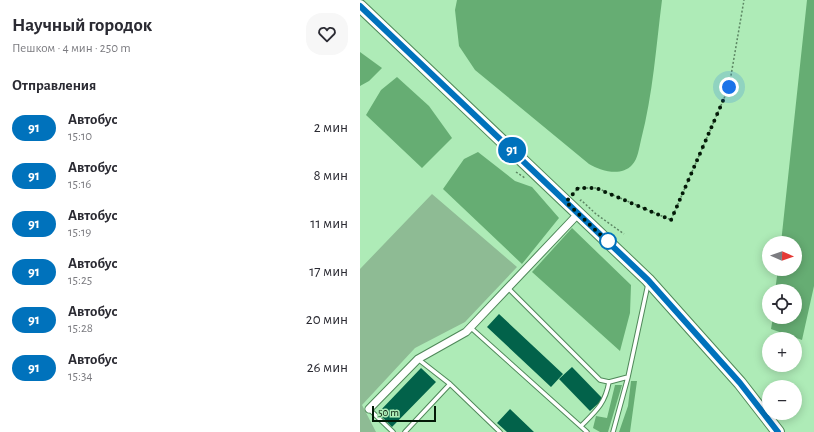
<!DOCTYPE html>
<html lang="ru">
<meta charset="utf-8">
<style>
body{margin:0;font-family:"Alegreya Sans",sans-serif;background:#f7f7f7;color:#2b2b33;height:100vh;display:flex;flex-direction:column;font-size:15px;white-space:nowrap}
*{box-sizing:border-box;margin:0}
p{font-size:13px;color:#7c7c81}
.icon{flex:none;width:22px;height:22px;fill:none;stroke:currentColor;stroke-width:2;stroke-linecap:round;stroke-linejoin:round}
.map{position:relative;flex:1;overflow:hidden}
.details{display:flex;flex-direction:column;background:#fff;width:360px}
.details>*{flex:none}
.badge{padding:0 8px;border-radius:13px;font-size:14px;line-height:26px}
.needle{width:26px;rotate:92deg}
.buttons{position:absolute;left:402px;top:236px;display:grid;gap:8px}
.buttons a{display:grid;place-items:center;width:40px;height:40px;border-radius:50%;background:#fff;box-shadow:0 2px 10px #0003;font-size:20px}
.scale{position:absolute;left:12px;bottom:10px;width:64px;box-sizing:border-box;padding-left:4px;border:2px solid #031907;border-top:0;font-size:11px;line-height:14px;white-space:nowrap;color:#031907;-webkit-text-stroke:3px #aeebb7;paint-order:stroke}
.you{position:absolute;width:20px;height:20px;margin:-10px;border:3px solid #fff;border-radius:50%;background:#1a73e8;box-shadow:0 0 0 6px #1a73e833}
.map>.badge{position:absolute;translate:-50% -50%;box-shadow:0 0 0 2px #fff}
h2{padding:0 12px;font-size:15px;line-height:36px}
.round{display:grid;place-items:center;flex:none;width:42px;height:42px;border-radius:16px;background:#f7f7f7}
.summary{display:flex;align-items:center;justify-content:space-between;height:68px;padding:0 12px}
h1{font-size:19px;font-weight:700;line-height:30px}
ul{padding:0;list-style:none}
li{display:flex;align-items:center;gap:12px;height:48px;padding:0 12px}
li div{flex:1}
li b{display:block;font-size:15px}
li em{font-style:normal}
li .badge{min-width:44px;font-weight:700;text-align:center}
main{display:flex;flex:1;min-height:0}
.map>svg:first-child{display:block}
.green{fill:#8ebb94}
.forest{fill:#66ad73}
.building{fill:#02624a}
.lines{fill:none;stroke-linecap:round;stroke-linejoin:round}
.lane-casing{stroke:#4f8859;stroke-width:5.5}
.street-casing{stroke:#4f8859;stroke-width:9}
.primary-casing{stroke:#4f8859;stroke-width:14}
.path{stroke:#5c8663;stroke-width:1.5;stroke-dasharray:2 2;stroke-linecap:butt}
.lane{stroke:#fff;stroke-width:3.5}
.street{stroke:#fff;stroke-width:7}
.primary{stroke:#fff;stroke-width:12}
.line-casing{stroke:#fff;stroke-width:9}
.line{stroke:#0072bc;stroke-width:6}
.walk{stroke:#031907;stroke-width:4;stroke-dasharray:0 7.2}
.stop-dot{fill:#fff;stroke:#0072bc;stroke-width:2}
</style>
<main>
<section class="details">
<div class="summary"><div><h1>Научный городок</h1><p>Пешком · 4 мин · 250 m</p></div><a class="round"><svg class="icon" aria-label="heart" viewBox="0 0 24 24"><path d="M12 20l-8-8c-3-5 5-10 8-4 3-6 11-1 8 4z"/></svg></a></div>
<h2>Отправления</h2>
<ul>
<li><span class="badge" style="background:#0072bc;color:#fff">91</span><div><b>Автобус</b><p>15:10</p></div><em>2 мин</em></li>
<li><span class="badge" style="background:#0072bc;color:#fff">91</span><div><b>Автобус</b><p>15:16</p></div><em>8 мин</em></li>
<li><span class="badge" style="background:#0072bc;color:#fff">91</span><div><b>Автобус</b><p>15:19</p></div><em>11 мин</em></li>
<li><span class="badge" style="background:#0072bc;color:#fff">91</span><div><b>Автобус</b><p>15:25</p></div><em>17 мин</em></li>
<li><span class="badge" style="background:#0072bc;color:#fff">91</span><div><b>Автобус</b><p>15:28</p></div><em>20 мин</em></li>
<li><span class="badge" style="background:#0072bc;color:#fff">91</span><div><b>Автобус</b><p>15:34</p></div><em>26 мин</em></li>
</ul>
</section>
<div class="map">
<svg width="454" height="432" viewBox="0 0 454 432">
<rect width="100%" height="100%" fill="#aeebb7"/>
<path class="green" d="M72,194L157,267L105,322L55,348L2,405L16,432H0V269Z"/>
<path class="forest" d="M97,0H302C296,47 293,94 281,140C279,148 278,159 272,165C261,177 241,171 229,164L115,70L99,46L95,10Z
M447,0H454V286L442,340L411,329L413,317H435V291H415L418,269H435V243H421Z
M0,52L22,68L9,81L0,86Z
M37,77L69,106L92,138L62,168L6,115L21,90Z
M118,152L155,181L172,187L199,218L162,264L83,189L104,159Z
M212,228L271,285L270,313L260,351L172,272Z
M271,381H277L270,432H259L268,406Z
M255,385H262L248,432H240L233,428L236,416L247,418Z"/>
<path class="building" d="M139,314L203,374L191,387L127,327Z
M212,367L243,399L230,411L199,379Z
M61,368L76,382L32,427L18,413Z
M150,409L174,432H147L137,423Z"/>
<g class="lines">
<defs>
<path id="lane" d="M148,288L240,380L249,382L268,377
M110,327L227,432
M58,359L90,384
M9,409L33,432
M221,426C236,411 245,404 249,382
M45,432L90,384L140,432
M253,432L268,377L288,284"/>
<path id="street" d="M9,409L58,359L106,332L218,214"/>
<path id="primary" d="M0,6L288,280L380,383L418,432"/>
</defs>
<use href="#lane" class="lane-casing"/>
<use href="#street" class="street-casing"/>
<use href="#primary" class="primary-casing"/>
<path class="path" d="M156,172L165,178
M213,194L218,188H237L311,220L369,87L384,0
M220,201L221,200L236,214L264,234"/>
<use href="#lane" class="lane"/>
<use href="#street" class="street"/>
<use href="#primary" class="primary"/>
</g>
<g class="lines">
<defs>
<path id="line" d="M0,6L288,280L380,383L418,432"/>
</defs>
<use href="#line" class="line-casing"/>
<use href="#line" class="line"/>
<path class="walk" d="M248,241L249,243L206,202L218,188H236L311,220L369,87"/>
</g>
<circle class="stop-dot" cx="248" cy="241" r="8"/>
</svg>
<div class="buttons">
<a><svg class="needle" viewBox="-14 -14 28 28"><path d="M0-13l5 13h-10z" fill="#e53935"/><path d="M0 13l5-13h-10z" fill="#7c7c81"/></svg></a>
<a><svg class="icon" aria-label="locate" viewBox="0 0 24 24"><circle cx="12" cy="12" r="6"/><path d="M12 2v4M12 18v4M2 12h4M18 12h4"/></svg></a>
<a>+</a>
<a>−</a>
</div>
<div class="scale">50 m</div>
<div class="you" style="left:369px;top:87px"></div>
<b class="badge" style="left:152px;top:150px;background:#0072bc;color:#fff">91</b>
</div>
</main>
